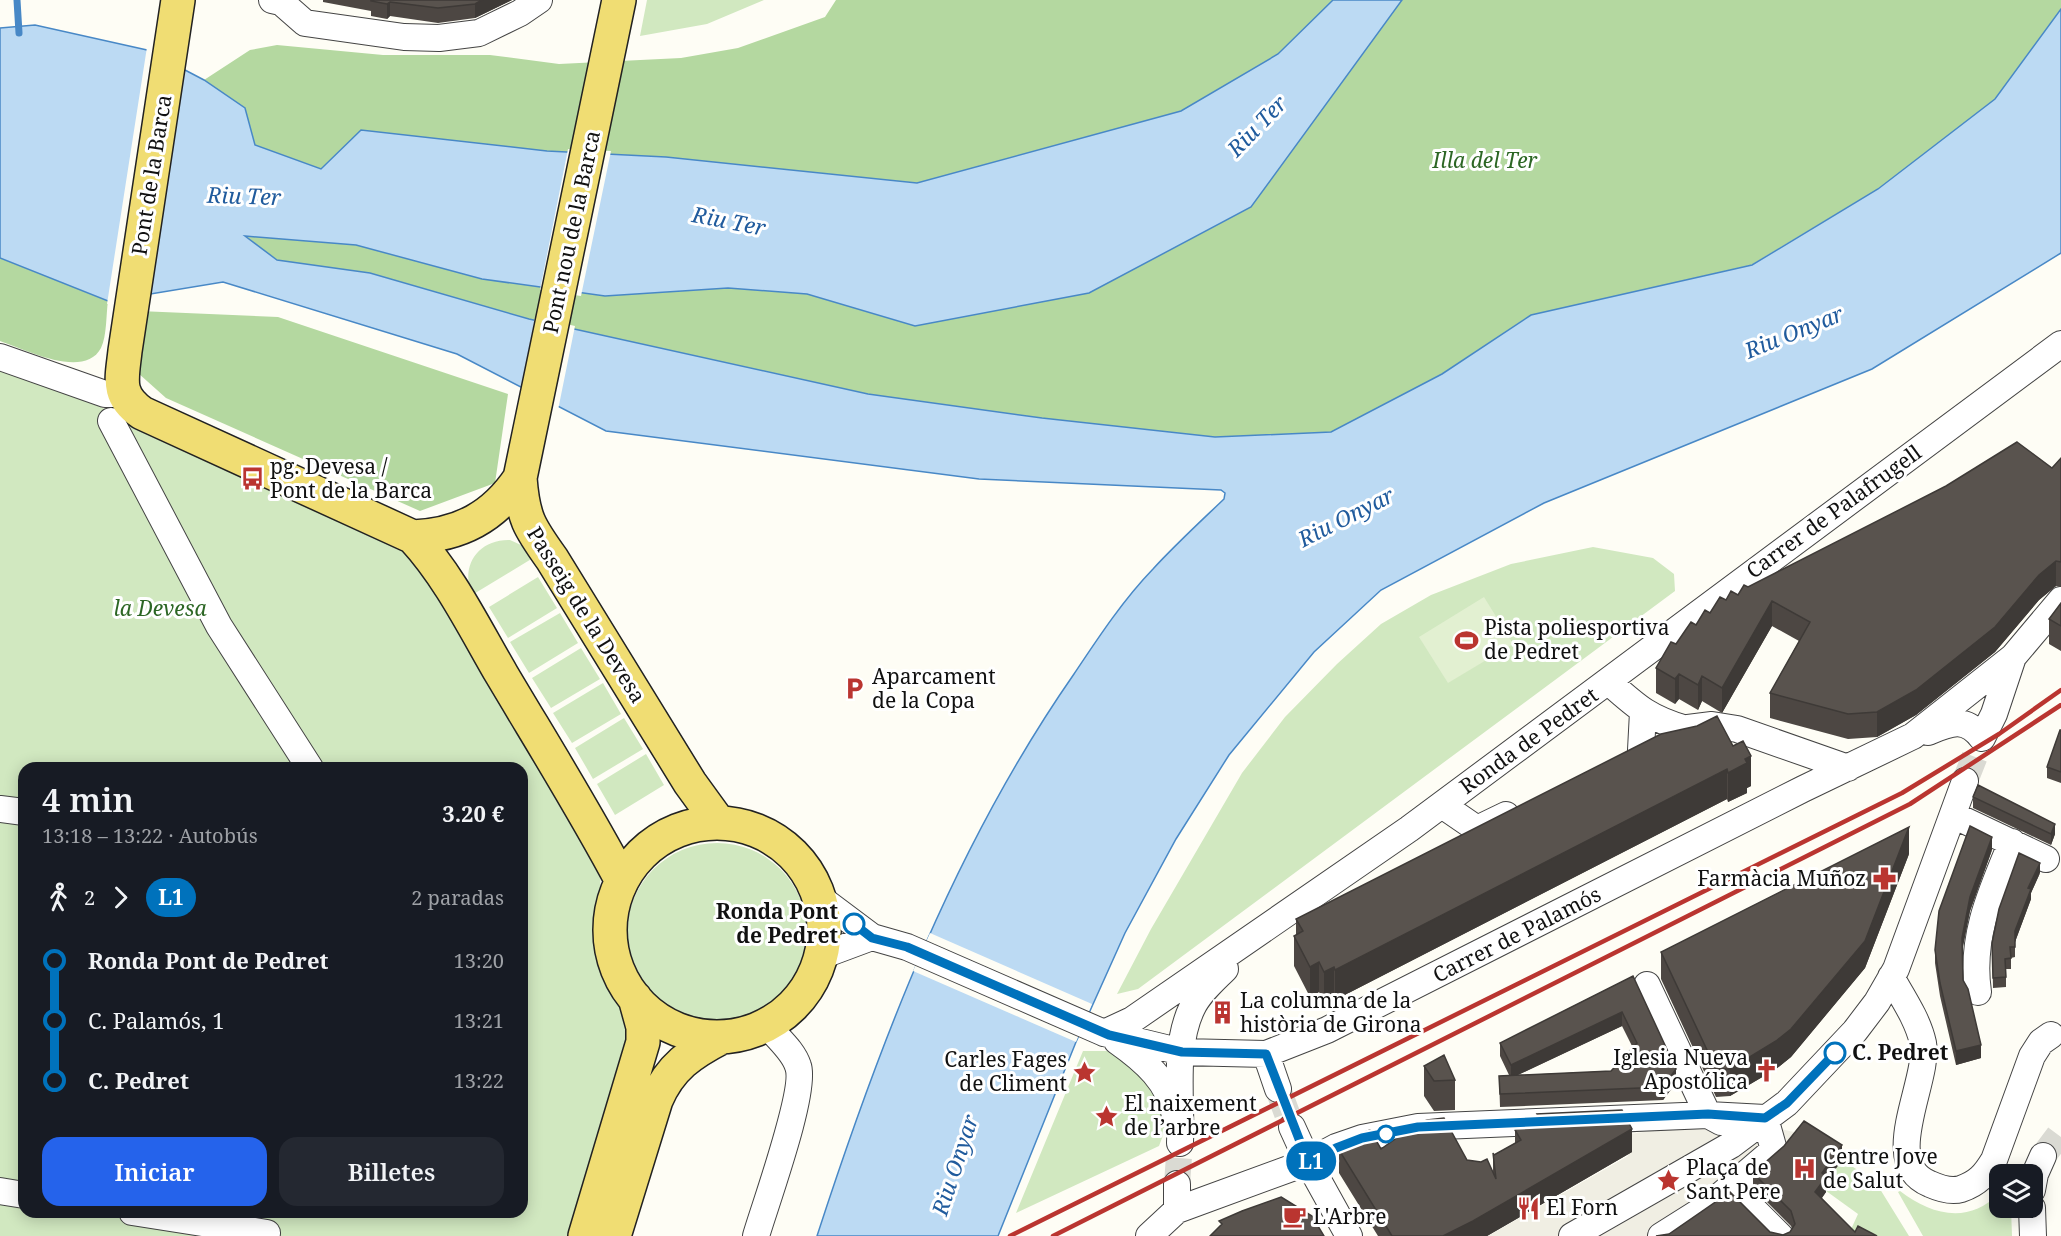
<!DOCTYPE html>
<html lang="es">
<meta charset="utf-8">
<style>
body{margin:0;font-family:"Noto Serif",serif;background:#242831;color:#f1f3f6;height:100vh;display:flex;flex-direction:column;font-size:22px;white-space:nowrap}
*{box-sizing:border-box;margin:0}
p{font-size:20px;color:#9ea1a6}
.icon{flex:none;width:33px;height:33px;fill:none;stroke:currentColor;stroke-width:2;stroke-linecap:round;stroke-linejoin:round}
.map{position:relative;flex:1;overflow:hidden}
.panel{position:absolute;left:18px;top:762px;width:510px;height:456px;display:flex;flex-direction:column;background:#171b24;border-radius:18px;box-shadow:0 3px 15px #0003}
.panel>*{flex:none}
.badge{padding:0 12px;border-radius:20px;font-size:21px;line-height:39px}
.buttons{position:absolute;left:1989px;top:1164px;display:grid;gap:12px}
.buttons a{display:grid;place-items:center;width:54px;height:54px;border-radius:12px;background:#171b24;box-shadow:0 3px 15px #0003;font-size:30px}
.map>.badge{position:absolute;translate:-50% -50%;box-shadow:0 0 0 3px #fff}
.legs{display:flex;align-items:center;gap:9px;height:66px;padding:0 24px;font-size:20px}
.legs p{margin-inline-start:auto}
.headline{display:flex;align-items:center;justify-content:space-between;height:102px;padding:0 24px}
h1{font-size:33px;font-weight:600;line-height:45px}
.action{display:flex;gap:12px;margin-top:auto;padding:12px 24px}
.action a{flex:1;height:69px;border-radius:18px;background:#2563eb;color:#fff;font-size:24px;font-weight:600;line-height:69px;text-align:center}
.action a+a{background:#242831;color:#f1f3f6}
ul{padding:0 24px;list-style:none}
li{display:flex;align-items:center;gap:21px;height:60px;font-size:22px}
li i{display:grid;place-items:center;width:9px;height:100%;margin:0 8px;background:currentColor}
li i::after{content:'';width:15px;height:15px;margin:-8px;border:4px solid;border-radius:50%;background:#171b24}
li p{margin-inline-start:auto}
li:first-child i{background:linear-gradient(#0000 50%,currentColor 0)}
li:last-child i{background:linear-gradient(currentColor 50%,#0000 0)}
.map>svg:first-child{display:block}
.green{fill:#d1e8c0;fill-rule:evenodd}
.forest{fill:#b4d8a0}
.pitch{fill:#e2f0d1}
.plaza{fill:#f0eee3}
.water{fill:#bcdaf3;stroke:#4888c6;stroke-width:1.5}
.pier{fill:#fefdf5}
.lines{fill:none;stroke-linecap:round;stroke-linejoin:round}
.stream{stroke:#4888c6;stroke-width:7}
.minor-tunnel{stroke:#dadad3;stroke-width:26;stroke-dasharray:26 13;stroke-linecap:butt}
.minor-casing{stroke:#444;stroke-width:28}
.major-casing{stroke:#222;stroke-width:36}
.minor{stroke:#fff;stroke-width:26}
.major{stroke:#f0dd73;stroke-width:33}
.rail{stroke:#ba3530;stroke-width:4.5}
.wall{fill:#4d4743;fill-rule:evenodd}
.shaded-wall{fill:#3e3a37}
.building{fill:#59534e;stroke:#3e3a37;stroke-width:1.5}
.line-1-casing{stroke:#fff;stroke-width:14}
.line-1{stroke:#0072bc;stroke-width:9}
.stop-1-dot{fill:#fff;stroke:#0072bc;stroke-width:3}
.labels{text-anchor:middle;stroke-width:6;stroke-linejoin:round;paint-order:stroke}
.park-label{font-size:21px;font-style:italic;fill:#2c6624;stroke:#fff}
.street-label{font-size:21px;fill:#111;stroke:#fff}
.poi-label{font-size:21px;fill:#111;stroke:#fff;text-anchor:start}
.stop-label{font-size:21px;font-weight:bold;fill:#111;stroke:#fff;text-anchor:end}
.water-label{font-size:22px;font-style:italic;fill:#205b9d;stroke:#fff}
</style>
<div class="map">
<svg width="2061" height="1236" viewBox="0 0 2061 1236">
<rect width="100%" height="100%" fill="#fefdf5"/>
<path class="green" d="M647,0H764L707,24L640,36Z
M0,369L111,411L414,551L601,868L597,954L628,1016L633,1046L572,1236H0ZM24,768H522V1212H24Z
M510,540L521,545L533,558L472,595C460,566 478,539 510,540Z
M1593,547L1653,558L1674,574L1675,591L1138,989L1117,994L1151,929L1242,773L1285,717L1337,664L1381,624L1431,595L1511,564Z
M538,577L557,608L508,638L489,607Z
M560,613L578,643L529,673L510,642Z
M581,648L600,679L551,708L532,678Z
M603,683L621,714L572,743L553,713Z
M624,718L643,749L593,779L575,748Z
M646,754L664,785L615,815L597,784Z
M627 933a90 90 0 1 1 180 0a90 90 0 1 1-180 0Z
M1083,1051H1107L1129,1060L1162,1101L1167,1125L1159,1146L1016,1213Z
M1842,1160L1875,1181L1909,1236H1848L1858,1214L1822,1188Z
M1900,1191C1931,1215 1969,1225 1999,1193L2000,1208H2011L2012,1236H1923L1898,1192Z"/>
<path class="forest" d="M836,0H1333L1278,54L1181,111L917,183L666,157L547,151L321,169L255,145L245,108L204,80L250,50L277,45L383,55H490L559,64L681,58L738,48L825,17Z
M1402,0H2061V9L1995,99L1878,189L1751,265L1531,315L1442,374L1331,432L1215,437L1042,418L868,394L529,319L370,273L277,260L244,235L356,245L482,279L605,296L728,288L807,294L915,326L1251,207Z
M0,258L108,301C106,314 107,336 101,348C84,380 24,349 0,341Z
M139,311L278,317L508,394L495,483L420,511L166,398L138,373Z"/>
<path class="pitch" d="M1484,597L1513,644L1448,683L1419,637Z"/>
<path class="plaza" d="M1749,1122L1799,1133L1761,1173L1678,1236H1488L1628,1156L1623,1135L1705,1123Z"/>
<path class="water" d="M1333,0H1402L1251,207L1089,293L915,326L807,294L728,288L605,296L482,279L356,245L245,236L277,260L370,273L529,319L868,394L1042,418L1215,437L1331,432L1442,374L1531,315L1752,265L1878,189L1995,99L2061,9V253L1872,369L1544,503L1381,590L1314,652L1229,755L1176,839L1125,933L1076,1042L998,1236H817C881,1039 955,845 1074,674C1098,638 1123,600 1153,569C1175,545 1200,522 1224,499L1225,493L1221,490L979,479L606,431L457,354L223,282L108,301L0,258V28L35,25L147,50L204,80L245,108L255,145L321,169L361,130L547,151L666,157L917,183L1181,111L1278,54Z"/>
<path class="pier" d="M147,47L179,64L142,298L107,304Z
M568,149L611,151L581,296L540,290Z
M535,317L575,326L558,410L521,390Z
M930,933L1092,1004L1076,1042L913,971Z"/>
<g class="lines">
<path class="stream" d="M17,0L19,33"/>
<path class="minor-tunnel" d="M1965,781L1982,738
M1278,1089L1292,1127
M2043,1156L2061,1132
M1177,1184L1180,1143"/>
<defs>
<path id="minor" d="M272,0L281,2L305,23L404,37L439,38L479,33L520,13L539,0
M0,357L105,394H123
M111,421L219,626L310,768
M1610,683C1638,708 1649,718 1686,729
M1688,728L1712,725L1737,729L1848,768
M1928,732C1950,723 1965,716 1982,738L1994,714L2013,657
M1641,750L1643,712
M1442,805L1477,829L1506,815
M0,809L24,812
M1953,815L2046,859
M820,898L872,937L907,947L1104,1033L1182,1052L1266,1054L1327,1030L1803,789L1913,736L2013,657L2061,600
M821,956L872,937
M1891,977C1903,998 1918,1020 1923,1043C1930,1081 1878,1163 1930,1184C1939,1188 1951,1192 1961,1189C1978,1183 1985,1175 1994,1160L2032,1056L2041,1042L2051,1035
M1647,985L1708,1115L1721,1122
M1978,992C1970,937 1991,892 2012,842
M1104,1033L1132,1020L1409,829L2061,344
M1117,1041C1144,1060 1170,1082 1175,1116
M1266,1054L1278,1089
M1292,1127L1308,1162L1349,1236
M1180,1143C1182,1101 1173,1047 1192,1008C1199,993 1213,981 1225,969
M1177,1184V1210
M1731,1187L1780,1236
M2032,1190L2035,1174L2043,1156
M0,1191L24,1195
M2032,1208L2033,1236
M132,1212L267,1233
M756,1236C765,1205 807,1090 798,1066C793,1050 777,1038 767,1025
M1149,1236L1177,1210L1308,1162L1336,1147L1362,1138L1418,1127L1708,1115L1765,1118
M1572,1236L1731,1145L1787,1103L1855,1031L1877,1002L1896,969L1965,781
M1661,1236L1707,1207L1774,1150L1765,1118"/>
<path id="major" d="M178,0L125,351C122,379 116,395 142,413L413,537C450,577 475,629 502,675C543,744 585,811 622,881
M619,0L520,478C523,518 529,527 552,559L690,783L719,823
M413,537C460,535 494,517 520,478
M610 930a107 107 0 1 1 214 0a107 107 0 1 1-214 0Z
M585,1236L643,1042V1027L635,998
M614,1236L656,1100C670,1067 691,1053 722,1037"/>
</defs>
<use href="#minor" class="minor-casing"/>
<use href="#major" class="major-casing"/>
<use href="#minor" class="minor"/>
<use href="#major" class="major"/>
<path class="rail" d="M1010,1236L1902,793L1999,734L2061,690
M1053,1236L1910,804L2061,705"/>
</g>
<path class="wall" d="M323,0H512L475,18L438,23L390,16L387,19L371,16V11L323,2Z
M2061,458V587L2056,586L2039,600L1995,652L1916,715L1877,737L1848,739L1770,718V693L1799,641L1772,626L1722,713L1702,701L1698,710L1679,699L1675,704L1656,693V668L1676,644L1726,600L1738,595L1748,587L2052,468Z
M2061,603V651L2049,644V619Z
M1697,726L1751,786L1747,788V793L1728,802L1727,799L1335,1000L1334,997L1324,1002L1319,992L1310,997L1294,966V936L1296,935V919Z
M2061,730V783L2047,778V767Z
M1973,797L2055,834L2051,845L1973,808Z
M1992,850L1970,911L1962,950L1963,980L1981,1058L1956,1065L1940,996L1935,963V950Z
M1909,854L1865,968L1791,1057L1776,1069L1730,1096L1716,1097L1661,979V952Z
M2040,873L2031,893V899L2015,942V957L2011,958V969H2006V987L1993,988L1992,943Z
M1633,976L1676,1083L1663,1100L1500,1107L1499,1076L1509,1075L1500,1056V1043ZM1622,1026L1633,1048L1611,1071L1518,1075Z
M1424,1066L1455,1080V1110L1434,1111L1424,1096Z
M1537,1114L1632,1152L1487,1236H1378L1339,1173V1150L1467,1160L1493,1174V1153L1494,1155L1515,1143V1130L1537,1119Z
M1842,1160L1826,1182V1192L1822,1198L1855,1232L1877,1236H1656L1770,1232L1783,1235L1790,1232L1792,1229L1791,1226L1753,1188V1173Z"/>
<path class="shaded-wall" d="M482,0H512L475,18V4Z
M390,2V16L387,19V4Z
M2056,561V586L2039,600L1995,652L1916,715L1877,737V712Z
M1772,601V626L1722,713V688Z
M1679,674V699L1675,704V679Z
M1702,676V701L1698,710V685Z
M1751,756V786L1747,788V793L1728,802V773L1745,759Z
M1727,769V799L1335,1000V970Z
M2055,824V834L2051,845V834Z
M1909,827V854L1865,968L1791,1057L1776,1069L1730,1096V1069Z
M1992,837V850L1970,911L1962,952V938L1970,897Z
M2040,863V873L2031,893V899L2015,942V957V931L2028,888Z
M1319,962V992L1310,997V967Z
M1334,967V997L1324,1002V972Z
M1622,1012V1026L1511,1078V1065Z
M1981,1045V1058L1956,1065V1051Z
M1676,1069V1083L1663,1100V1087Z
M1632,1129V1152L1487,1236H1443Z
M1842,1145V1160L1826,1182V1192L1815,1207V1192L1822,1173Z"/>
<path class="building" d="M371,0H482L475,4L438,8L390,2L387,4L371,1Z
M2017,442L2052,468L2061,458V562L2056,561L2039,575L1995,627L1916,690L1877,712L1848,714L1770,693L1810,622L1772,601L1722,688L1702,676L1698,685L1679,674L1675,679L1656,668L1671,642L1676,644L1691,622L1696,625L1705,610L1710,613L1720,597L1726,600L1731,591L1738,595L1744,585L1748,587L1946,486Z
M2061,603V626L2049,619Z
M1717,716L1733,746L1743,741L1751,756L1745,759L1747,763L1728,773L1727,769L1335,970L1334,967L1324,972L1319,962L1310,967L1294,936L1303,931L1296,919L1661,734L1697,726Z
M2060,730H2061V772L2047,767Z
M1978,785L2055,824L2051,834L1973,797Z
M1970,826L1992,837L1970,897L1962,938L1963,980L1968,989L1981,1045L1956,1051L1940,983L1935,950L1939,911Z
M1909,827L1865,941L1791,1029L1776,1041L1730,1069H1716L1661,952Z
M2019,853L2040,863L2028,888L2031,889L2015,931V947H2010L2011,958L2005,959L2006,977L1993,978L1992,943L1999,909Z
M1633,976L1676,1069L1663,1087L1500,1094L1499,1076L1611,1071L1637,1043L1622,1012L1511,1065L1500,1043Z
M1444,1055L1455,1080L1434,1081L1424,1066Z
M1622,1110L1632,1129L1473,1221L1443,1236H1392L1339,1150L1342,1141L1370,1130L1381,1149L1415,1125L1427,1120L1444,1118L1467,1160L1481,1162L1487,1159L1496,1179L1493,1153L1494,1155L1521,1140L1515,1130L1539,1117L1537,1114Z
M1804,1121L1842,1145L1822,1173L1826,1177L1815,1192L1855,1232L1858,1226L1877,1236H1656L1669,1234L1730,1192L1770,1232L1783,1235L1790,1232L1795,1224L1791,1211L1753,1173L1784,1146Z
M1281,1197L1312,1216L1324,1236H1210L1222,1224L1219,1221L1242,1211Z"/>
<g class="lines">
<defs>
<path id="line-1" d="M854,924L872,938L907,947L1109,1035L1182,1052L1266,1054L1308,1162L1336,1148L1362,1138L1418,1127L1708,1114L1765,1118L1787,1103L1835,1053"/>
</defs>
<use href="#line-1" class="line-1-casing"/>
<use href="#line-1" class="line-1"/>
</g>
<defs>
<symbol id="bus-bare" viewBox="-9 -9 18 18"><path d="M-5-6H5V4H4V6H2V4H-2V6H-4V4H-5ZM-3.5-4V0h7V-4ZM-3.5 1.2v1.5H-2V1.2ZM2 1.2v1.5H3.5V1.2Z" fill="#ba3530" stroke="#fff" stroke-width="2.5" paint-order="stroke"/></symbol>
<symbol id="stadium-bare" viewBox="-9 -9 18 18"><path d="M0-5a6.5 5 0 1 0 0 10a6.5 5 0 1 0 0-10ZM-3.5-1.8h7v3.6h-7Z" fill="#ba3530" stroke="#fff" stroke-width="2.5" paint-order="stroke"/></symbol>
<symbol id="parking-bare" viewBox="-9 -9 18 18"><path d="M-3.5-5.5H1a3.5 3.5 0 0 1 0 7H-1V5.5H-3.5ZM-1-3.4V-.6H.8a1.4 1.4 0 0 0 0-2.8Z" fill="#ba3530" stroke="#fff" stroke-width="2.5" paint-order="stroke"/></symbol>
<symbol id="pharmacy-bare" viewBox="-9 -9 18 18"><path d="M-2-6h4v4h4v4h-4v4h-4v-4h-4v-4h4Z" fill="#ba3530" stroke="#fff" stroke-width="2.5" paint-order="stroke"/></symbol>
<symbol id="building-bare" viewBox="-9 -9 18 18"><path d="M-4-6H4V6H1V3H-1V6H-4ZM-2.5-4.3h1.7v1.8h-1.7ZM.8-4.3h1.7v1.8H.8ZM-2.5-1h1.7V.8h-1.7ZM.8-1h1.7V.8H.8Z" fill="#ba3530" stroke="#fff" stroke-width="2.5" paint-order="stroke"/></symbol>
<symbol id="church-bare" viewBox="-9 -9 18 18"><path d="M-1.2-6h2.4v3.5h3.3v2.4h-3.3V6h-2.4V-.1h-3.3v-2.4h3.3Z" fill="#ba3530" stroke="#fff" stroke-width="2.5" paint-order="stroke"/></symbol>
<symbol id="sight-bare" viewBox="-9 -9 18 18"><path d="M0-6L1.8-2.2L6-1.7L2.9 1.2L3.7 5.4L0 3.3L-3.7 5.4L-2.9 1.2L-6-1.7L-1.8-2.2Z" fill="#ba3530" stroke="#fff" stroke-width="2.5" paint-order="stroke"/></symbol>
<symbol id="hospital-bare" viewBox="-9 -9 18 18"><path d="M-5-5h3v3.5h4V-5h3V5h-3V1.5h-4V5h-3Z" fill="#ba3530" stroke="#fff" stroke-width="2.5" paint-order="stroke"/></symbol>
<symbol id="restaurant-bare" viewBox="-9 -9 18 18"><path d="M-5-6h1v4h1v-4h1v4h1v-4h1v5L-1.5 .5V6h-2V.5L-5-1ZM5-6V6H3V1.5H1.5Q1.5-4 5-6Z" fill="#ba3530" stroke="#fff" stroke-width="2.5" paint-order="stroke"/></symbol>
<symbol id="cafe-bare" viewBox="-9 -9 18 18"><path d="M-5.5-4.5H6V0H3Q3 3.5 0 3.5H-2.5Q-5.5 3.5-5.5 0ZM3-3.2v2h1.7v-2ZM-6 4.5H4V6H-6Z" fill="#ba3530" stroke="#fff" stroke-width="2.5" paint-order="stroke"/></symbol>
</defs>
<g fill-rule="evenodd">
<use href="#bus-bare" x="236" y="462" width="33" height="33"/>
<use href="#stadium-bare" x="1450" y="624" width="33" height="33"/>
<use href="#parking-bare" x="838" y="672" width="33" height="33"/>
<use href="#pharmacy-bare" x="1868" y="862" width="33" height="33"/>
<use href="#building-bare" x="1206" y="996" width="33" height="33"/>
<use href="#church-bare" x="1750" y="1054" width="33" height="33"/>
<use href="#sight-bare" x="1068" y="1056" width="33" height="33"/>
<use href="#sight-bare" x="1090" y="1100" width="33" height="33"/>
<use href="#hospital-bare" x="1788" y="1152" width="33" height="33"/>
<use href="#sight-bare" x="1652" y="1164" width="33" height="33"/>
<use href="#restaurant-bare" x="1512" y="1192" width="33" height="33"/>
<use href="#cafe-bare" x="1278" y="1200" width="33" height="33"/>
</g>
<g class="stop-1-dot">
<circle cx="854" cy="924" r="10"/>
<circle cx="1835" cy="1053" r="10"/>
<circle cx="1386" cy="1134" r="8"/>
</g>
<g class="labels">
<g class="park-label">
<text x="1485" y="168">Illa del Ter</text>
<text x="160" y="616">la Devesa</text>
</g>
<g class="street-label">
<text transform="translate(152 175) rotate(-81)" y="7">Pont de la Barca</text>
<text transform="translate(572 232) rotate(-78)" y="7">Pont nou de la Barca</text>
<text transform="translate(1834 512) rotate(-36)" y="7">Carrer de Palafrugell</text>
<text transform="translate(586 615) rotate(58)" y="7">Passeig de la Devesa</text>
<text transform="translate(1529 741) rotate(-36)" y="7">Ronda de Pedret</text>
<text transform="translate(1517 935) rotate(-27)" y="7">Carrer de Palamós</text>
</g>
<g class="poi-label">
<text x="270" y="474">pg. Devesa /<tspan x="270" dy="24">Pont de la Barca</tspan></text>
<text x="1484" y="635">Pista poliesportiva<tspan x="1484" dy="24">de Pedret</tspan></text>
<text x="872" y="684">Aparcament<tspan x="872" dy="24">de la Copa</tspan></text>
<text x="1866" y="886" text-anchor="end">Farmàcia Muñoz</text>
<text x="1240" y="1008">La columna de la<tspan x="1240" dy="24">història de Girona</tspan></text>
<text x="1748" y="1065" text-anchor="end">Iglesia Nueva<tspan x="1748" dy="24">Apostólica</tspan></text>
<text x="1067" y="1067" text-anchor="end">Carles Fages<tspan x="1067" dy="24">de Climent</tspan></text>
<text x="1124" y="1111">El naixement<tspan x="1124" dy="24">de l’arbre</tspan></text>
<text x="1823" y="1164">Centre Jove<tspan x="1823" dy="24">de Salut</tspan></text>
<text x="1686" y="1175">Plaça de<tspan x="1686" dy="24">Sant Pere</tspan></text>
<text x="1546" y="1215">El Forn</text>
<text x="1313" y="1224">L'Arbre</text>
</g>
<g class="stop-label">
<text x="838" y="919">Ronda Pont<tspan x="838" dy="24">de Pedret</tspan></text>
<text x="1852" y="1060" text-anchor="start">C. Pedret</text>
</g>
<g class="water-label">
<text transform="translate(1257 126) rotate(-46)" y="8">Riu Ter</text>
<text transform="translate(244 196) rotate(2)" y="8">Riu Ter</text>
<text transform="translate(729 221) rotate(11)" y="8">Riu Ter</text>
<text transform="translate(1794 332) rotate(-22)" y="8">Riu Onyar</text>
<text transform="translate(1346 517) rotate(-27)" y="8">Riu Onyar</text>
<text transform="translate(955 1165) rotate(-72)" y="8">Riu Onyar</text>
</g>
</g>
</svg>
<div class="buttons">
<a><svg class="icon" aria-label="layers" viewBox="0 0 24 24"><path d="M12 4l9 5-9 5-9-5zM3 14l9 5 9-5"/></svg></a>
</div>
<b class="badge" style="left:1311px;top:1161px;background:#0072bc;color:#fff">L1</b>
<section class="panel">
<div class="headline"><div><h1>4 min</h1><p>13:18 – 13:22 · Autobús</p></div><b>3.20 €</b></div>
<div class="legs"><svg class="icon" aria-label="walk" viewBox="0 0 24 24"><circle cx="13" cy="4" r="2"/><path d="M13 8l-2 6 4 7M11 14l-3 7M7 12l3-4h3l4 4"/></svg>2<svg class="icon" aria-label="forward" viewBox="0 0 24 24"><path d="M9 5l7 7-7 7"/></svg><b class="badge" style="background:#0072bc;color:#fff">L1</b><p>2 paradas</p></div>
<ul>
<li><i style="color:#0072bc"></i><b>Ronda Pont de Pedret</b><p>13:20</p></li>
<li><i style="color:#0072bc"></i><span>C. Palamós, 1</span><p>13:21</p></li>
<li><i style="color:#0072bc"></i><b>C. Pedret</b><p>13:22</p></li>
</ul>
<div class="action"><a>Iniciar</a><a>Billetes</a></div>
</section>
</div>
